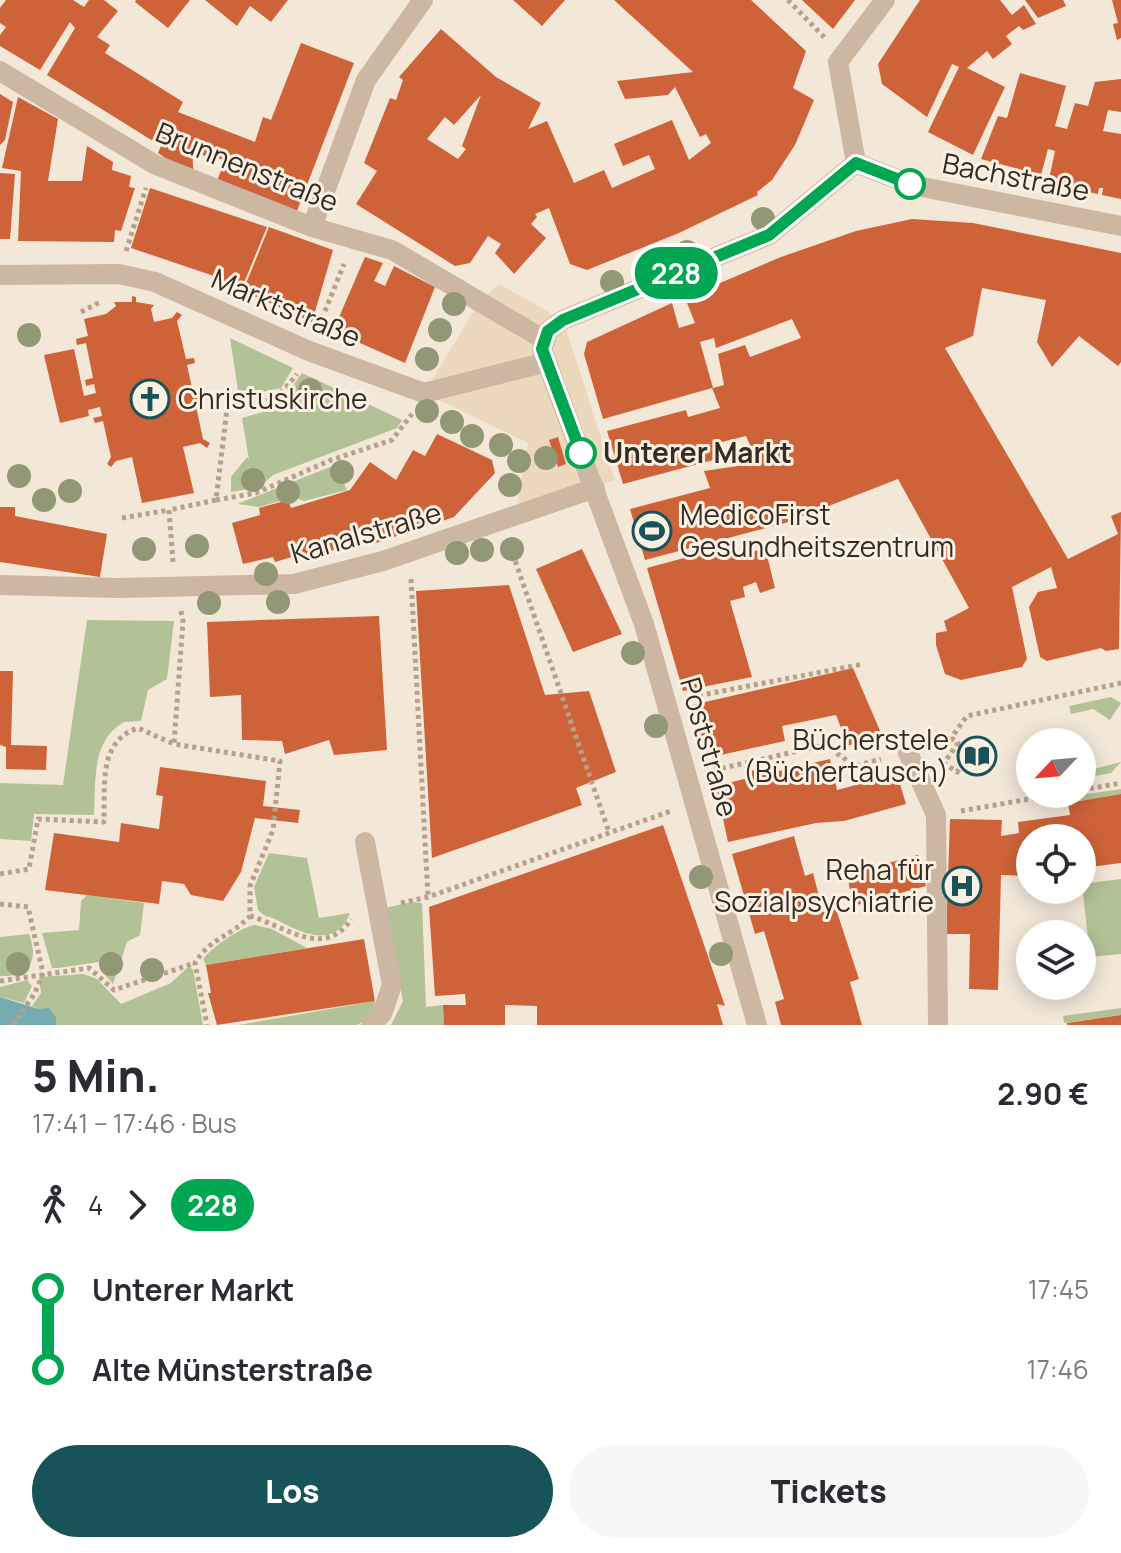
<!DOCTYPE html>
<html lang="de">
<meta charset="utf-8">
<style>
body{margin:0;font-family:Manrope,sans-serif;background:#f7f7f7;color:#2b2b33;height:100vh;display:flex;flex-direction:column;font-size:30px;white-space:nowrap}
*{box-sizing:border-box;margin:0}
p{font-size:26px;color:#7c7c81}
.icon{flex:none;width:44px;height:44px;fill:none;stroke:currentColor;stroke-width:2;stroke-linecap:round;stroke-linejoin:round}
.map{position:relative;height:1025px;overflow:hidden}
.sheet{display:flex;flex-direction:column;background:#fff;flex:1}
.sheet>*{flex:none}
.badge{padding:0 16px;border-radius:26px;font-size:28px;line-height:52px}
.needle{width:52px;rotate:244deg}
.buttons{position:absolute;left:1016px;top:728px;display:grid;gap:16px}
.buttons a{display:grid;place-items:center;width:80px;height:80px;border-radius:50%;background:#fff;box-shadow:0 4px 20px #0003;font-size:40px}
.map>.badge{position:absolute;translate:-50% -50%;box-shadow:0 0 0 4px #fff}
.legs{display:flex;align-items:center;gap:12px;height:88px;padding:0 32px;font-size:26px}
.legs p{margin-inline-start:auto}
.summary{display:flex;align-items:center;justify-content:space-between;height:136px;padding:0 32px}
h1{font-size:44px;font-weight:800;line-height:60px}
.action{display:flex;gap:16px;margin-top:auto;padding:16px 32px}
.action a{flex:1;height:92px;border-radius:48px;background:#185359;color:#fff;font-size:32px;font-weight:800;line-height:92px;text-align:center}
.action a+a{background:#f7f7f7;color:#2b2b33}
ul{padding:0 32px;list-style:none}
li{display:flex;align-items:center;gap:28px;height:80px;font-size:30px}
li i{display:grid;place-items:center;width:12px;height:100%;margin:0 10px;background:currentColor}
li i::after{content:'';width:20px;height:20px;margin:-10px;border:6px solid;border-radius:50%;background:#fff}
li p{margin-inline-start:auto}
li:first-child i{background:linear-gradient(#0000 50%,currentColor 0)}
li:last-child i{background:linear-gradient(currentColor 50%,#0000 0)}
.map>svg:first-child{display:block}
.green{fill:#b2c296}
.plaza{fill:#ecd9bd}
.water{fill:#74acb1}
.building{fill:#ce6339;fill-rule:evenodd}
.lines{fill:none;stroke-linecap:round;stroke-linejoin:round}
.path{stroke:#b7a18d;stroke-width:5;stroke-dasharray:4 4;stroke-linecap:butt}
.minor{stroke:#cbb7a2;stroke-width:20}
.tree{fill:#929776}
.line-1-casing{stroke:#fff;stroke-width:18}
.line-1{stroke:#00a651;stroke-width:12}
.stop-1-dot{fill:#fff;stroke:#00a651;stroke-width:4}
.labels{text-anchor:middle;stroke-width:6;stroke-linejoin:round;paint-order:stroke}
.street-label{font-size:28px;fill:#352b25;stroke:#faf1e3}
.poi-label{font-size:28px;fill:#352b25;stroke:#faf1e3;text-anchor:start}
.stop-label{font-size:28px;font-weight:bold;fill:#352b25;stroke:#faf1e3;text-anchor:start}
</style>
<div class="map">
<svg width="1121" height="1025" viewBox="0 0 1121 1025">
<rect width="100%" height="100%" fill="#f3e7d7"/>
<path class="green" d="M230,338L293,368L281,388L239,397Z
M302,373L402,420L397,428L273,475L260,487L231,492V477L247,457L249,460L242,418L277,408Z
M335,465L347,490L304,501L294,497L259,507L237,504Z
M87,620L174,621L167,679L148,690L141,721L124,722C91,741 96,781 94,815L34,814L31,841L0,839V783L63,785Z
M1111,697L1121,703L1110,720L1093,709L1071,714L1069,706Z
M1121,762L1111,773L1089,777L1082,772Z
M1121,789V794L1068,803L1067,797Z
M269,853L307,858L319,918L350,913C335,951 300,932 275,919C268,916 263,916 258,910L254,887Z
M1121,879V954L1090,957L1082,884Z
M87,895L144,903L140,935L127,942L113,984L103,973L105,971L99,962L58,968H52L42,933L79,930L81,901Z
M412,902L422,903L426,1007L443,1005L444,1025H391L403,1001L385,908Z
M255,925L272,929L307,948L206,965L203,959C211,948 241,927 255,925Z
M29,934C39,961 30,977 0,976V937Z
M189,966L193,970L203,1025H56V1017L32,1006L41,993L39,977L84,974L97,979L121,1004L171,983Z
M27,980L32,986L24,1003L0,997V987Z
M375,1001L373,1015L357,1025H239Z
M1121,1008V1015L1064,1023L1063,1016Z"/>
<path class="plaza" d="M499,284L563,320L615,480L515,517L528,443L424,393L479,302Z"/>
<path class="water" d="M0,997L39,1009L49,1008L56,1017V1025H0Z"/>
<path class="building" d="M6,0H73L84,7L89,0H104L118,11L97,37L110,45L105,53L183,102L178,112L255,142L263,117L271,120L301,43L354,63L295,216L215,186L225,160L192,153L194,177L158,153L161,146L47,75L75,28L70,22L40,70L0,46V35L6,27L0,23V8Z
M136,0H190L168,28L135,2Z
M205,0H288L271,22L250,6L237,26Z
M513,0H565L542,26Z
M614,0H751L806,51L793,88L814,100L795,145L772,180L757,192L758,195L679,233L587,270L570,264L549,208L535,214L537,217L531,224L546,238L514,274L495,253L501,244L488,236L470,263L455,266L356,204L377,171L364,163L390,98L396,100L403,80L399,77L441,29L496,77L541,103L528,129L547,121L574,183L604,170L612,188L655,169L649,155L623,166L614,144L672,120L689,160L711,143L706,134L700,137L675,87L668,95L625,99L617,81L693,72ZM481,95L462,146L466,149L458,159L427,139L445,117L454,125Z
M802,0H855L833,29Z
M920,0H1000L1012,15L1024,5L1036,24L1023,30L1019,26L1006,36L1012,44L993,59L987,51L967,68L1005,87L973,155L928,132L959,67L952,64L927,117L882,84L878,64Z
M1025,0H1063L1066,6L1038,18Z
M1112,0H1121V38L1117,40L1113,24L1118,23Z
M1020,73L1066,86L1055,126L1067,129L1075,103L1088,106L1095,82L1121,79V112L1108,110L1103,131L1121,134V199L1102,195L1103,188H1099L1098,194L1048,184L1055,151L1048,149L1041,175L981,159L998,116L1007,118Z
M0,94L13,102L5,140L0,145Z
M18,97L58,119L48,181H82L87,146L113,162L112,170L131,176L129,187L135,188L121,231L115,230L114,242L18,241L21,171L2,168Z
M0,173L15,174L10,239H0Z
M150,188L267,227L241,290L211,275L131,248Z
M912,219L973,223L1121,253V362L1118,366L1079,336L1052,367L1037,342L1046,300L982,288L973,336L945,348L1068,559L1118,534L1111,516L1121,512L1119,649L1106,651L1101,648L1047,661L1040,657L1029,607L1038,592L1057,588L1051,567L1012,587L1027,659L1022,667L961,680L945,674L936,645V633L947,631L944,621L969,608L898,479L785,523L645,560L630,509L710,488L704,471L758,463L746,436L718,443L721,458L623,484L607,431L686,410L688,417L720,408L712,388L603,419L584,354L587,342L672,303L679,328L695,323L685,298L781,257L856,231ZM792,319L801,338L750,357L745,345L718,354L724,385L713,388L700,342L714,338L716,348Z
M269,227L333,250L312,322L243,291Z
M365,257L383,263L374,281L385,286L394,266L435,287L405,363L333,331Z
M132,296L136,297V302L154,305L151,309L154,322L172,318L177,312L182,315L177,321L186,359L194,358L195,363L187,365L194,397L202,395L203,401L195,402L203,439L210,443L207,448L200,443L183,447L194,493L142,503L132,457L116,461L111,467L107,464L111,457L103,421L95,423L93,418L102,416L100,407L88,410L89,416L60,423L44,355L74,349L84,396L96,393L94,384L86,386L85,380L93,378L86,343L77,345L76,339L88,336L84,319L106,314L116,306L114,302H132Z
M437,434L492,460L495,473L454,517L367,546L364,541L306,558L305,553L275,562L273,557L243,564L232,523L260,515L259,508L288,500L291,508L350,490L370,462L396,480L413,450L425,456Z
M558,437L566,464L558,467L549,440Z
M0,507H15V516L107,534L100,577L0,562Z
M732,545L735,559L765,547L775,588L760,593L756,582L743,587L745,597L730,601L752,677L683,691L647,568Z
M582,549L622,634L573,652L536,569Z
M509,585L545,695L589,691L616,772L576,788L582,805L432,858L416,591Z
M379,616L387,750L334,755L329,740L285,754L282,741L242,740L241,695L210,697L207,622Z
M853,668L881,733L848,746L836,715L782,726L785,741L707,758L692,705Z
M0,671H13L11,745L47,746L46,770L6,769V747L0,745Z
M830,759L837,790L897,774L906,804L844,821L816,823L728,842L716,786L752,777L751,771L777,764L779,771Z
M160,767L266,781L263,806L300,810L298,823L255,818L241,872L223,901L191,895L184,884L162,881L159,904L45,890L54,833L119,842L121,823L159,829L163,796L156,795Z
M1121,794V863L1082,868V838H1030V876L1001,875L998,990L969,989L970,934H946L950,819L1002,820L1001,836L1019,833L1018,822L1070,815L1068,803Z
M663,825L725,1006L717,1004L723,1025H537V1006L505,1005V1025H444L443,1005H466L465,994L435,996L429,907Z
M794,836L805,876L813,873L823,912L836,909L859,979L850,982L862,1025H781L775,1002L784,999L764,931L755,934L732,854Z
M918,855L926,886L853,906L847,874Z
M364,939L375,1001L217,1025L208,993H211L206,965Z
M1121,1015V1025H1067V1023Z"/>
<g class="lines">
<path class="path" d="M788,0L825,38
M126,251L146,188
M81,312L100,302
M319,326L344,264
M216,500L256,493L331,460L392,440L412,414
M122,518L169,510
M510,546L609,832
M173,562L169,510L216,500L227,409C262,404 274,404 297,374
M411,579L428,897
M181,611L183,621L174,744L280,761L273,830L250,886V916C229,938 211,937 195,963L207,1025
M691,697L863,664
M951,738L958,743L944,763L957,772L966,759
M933,744L951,738L967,716L1121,683
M714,770L825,745L855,766L881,759
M1082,790L1121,783
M961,811L1058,794
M0,874L29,869L38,819L104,822C105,786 98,741 138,728L174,744
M401,903L428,897L671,811
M0,904L28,907L43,973L35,993L13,1025
M250,916C285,926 325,960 351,919
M0,981L89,968L114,990L195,963"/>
<path class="minor" d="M0,71L154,164L312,227L392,250L543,339
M856,163L912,185L1121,226
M856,163L838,62L885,0
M312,227L366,80L423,0
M0,275L119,274L155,282L309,351L424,393L547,362
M0,585L119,588L294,584L383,561L595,488
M908,753L936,815L938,1025
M365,842L392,985L382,1014L371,1025
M757,1025L644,624L542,349L548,331L563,320L769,235L856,163"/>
</g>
<g class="tree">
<circle cx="763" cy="219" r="12"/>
<circle cx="687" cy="252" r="12"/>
<circle cx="612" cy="282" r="12"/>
<circle cx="454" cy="304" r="12"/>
<circle cx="440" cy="330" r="12"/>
<circle cx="29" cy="335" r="12"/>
<circle cx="427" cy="359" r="12"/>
<circle cx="310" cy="390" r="12"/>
<circle cx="427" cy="411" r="12"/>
<circle cx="452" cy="422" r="12"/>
<circle cx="472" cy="436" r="12"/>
<circle cx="501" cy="445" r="12"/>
<circle cx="546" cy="458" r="12"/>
<circle cx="519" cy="461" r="12"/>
<circle cx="342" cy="472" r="12"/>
<circle cx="19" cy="476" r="12"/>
<circle cx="253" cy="480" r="12"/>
<circle cx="510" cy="485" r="12"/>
<circle cx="70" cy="491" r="12"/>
<circle cx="288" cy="492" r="12"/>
<circle cx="44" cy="500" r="12"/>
<circle cx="197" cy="546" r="12"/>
<circle cx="144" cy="549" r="12"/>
<circle cx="512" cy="549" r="12"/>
<circle cx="482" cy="550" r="12"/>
<circle cx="457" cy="553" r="12"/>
<circle cx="266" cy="574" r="12"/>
<circle cx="278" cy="602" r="12"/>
<circle cx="209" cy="603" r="12"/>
<circle cx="633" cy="653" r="12"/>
<circle cx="656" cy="726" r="12"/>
<circle cx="701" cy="877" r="12"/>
<circle cx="721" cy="954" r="12"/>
<circle cx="18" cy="964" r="12"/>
<circle cx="111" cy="964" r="12"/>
<circle cx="152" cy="970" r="12"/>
</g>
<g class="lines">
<defs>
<path id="line-1" d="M581,453L542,349L548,331L563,320L769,235L856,163L910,184"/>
</defs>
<use href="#line-1" class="line-1-casing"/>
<use href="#line-1" class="line-1"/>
</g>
<defs>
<symbol id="church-ring" viewBox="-11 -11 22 22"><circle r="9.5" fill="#faf1e3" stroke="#185359" stroke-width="1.5"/><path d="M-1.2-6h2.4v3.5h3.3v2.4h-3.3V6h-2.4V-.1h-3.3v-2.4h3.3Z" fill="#185359"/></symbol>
<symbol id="stadium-ring" viewBox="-11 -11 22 22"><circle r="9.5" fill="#faf1e3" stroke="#185359" stroke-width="1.5"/><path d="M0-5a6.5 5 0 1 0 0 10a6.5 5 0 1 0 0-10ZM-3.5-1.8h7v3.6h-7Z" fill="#185359"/></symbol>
<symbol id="library-ring" viewBox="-11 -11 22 22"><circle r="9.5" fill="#faf1e3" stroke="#185359" stroke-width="1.5"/><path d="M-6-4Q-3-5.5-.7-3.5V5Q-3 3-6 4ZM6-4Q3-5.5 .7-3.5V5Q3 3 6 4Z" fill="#185359"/></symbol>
<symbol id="hospital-ring" viewBox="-11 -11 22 22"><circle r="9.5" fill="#faf1e3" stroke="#185359" stroke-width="1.5"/><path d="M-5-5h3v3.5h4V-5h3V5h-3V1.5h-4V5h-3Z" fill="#185359"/></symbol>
</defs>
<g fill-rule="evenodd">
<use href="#church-ring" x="128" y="377" width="44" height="44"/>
<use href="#stadium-ring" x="630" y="509" width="44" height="44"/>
<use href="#library-ring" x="955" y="734" width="44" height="44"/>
<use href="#hospital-ring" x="940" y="864" width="44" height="44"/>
</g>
<g class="stop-1-dot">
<circle cx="910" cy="184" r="14"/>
<circle cx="581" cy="453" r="14"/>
</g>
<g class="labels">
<g class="street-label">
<text transform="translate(247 167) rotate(22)" y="10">Brunnenstraße</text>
<text transform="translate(1016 177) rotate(11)" y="10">Bachstraße</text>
<text transform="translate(286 308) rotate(23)" y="10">Marktstraße</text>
<text transform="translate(366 533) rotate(-16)" y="10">Kanalstraße</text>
<text transform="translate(709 747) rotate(74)" y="10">Poststraße</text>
</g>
<g class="poi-label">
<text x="178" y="409">Christuskirche</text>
<text x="680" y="525">MedicoFirst<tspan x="680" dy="32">Gesundheitszentrum</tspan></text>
<text x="949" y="750" text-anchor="end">Bücherstele<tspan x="949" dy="32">(Büchertausch)</tspan></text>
<text x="934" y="880" text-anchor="end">Reha für<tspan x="934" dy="32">Sozialpsychiatrie</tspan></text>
</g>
<g class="stop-label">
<text x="603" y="463">Unterer Markt</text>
</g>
</g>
</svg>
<div class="buttons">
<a><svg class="needle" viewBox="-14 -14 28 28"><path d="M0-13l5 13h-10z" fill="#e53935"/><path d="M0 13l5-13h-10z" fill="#7c7c81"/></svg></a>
<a><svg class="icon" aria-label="locate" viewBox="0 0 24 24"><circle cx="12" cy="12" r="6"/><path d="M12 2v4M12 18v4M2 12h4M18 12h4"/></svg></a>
<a><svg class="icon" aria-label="layers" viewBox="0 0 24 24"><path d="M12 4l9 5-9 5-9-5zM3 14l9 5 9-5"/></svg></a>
</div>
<b class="badge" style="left:676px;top:273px;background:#00a651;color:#fff">228</b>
</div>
<section class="sheet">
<div class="summary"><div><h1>5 Min.</h1><p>17:41 – 17:46 · Bus</p></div><b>2.90 €</b></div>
<div class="legs"><svg class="icon" aria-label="walk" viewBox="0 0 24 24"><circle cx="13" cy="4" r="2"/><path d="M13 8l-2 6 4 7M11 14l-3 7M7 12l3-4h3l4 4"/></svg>4<svg class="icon" aria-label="forward" viewBox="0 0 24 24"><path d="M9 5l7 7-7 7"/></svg><b class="badge" style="background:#00a651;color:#fff">228</b></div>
<ul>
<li><i style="color:#00a651"></i><b>Unterer Markt</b><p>17:45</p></li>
<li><i style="color:#00a651"></i><b>Alte Münsterstraße</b><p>17:46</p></li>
</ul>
<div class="action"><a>Los</a><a>Tickets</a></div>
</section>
